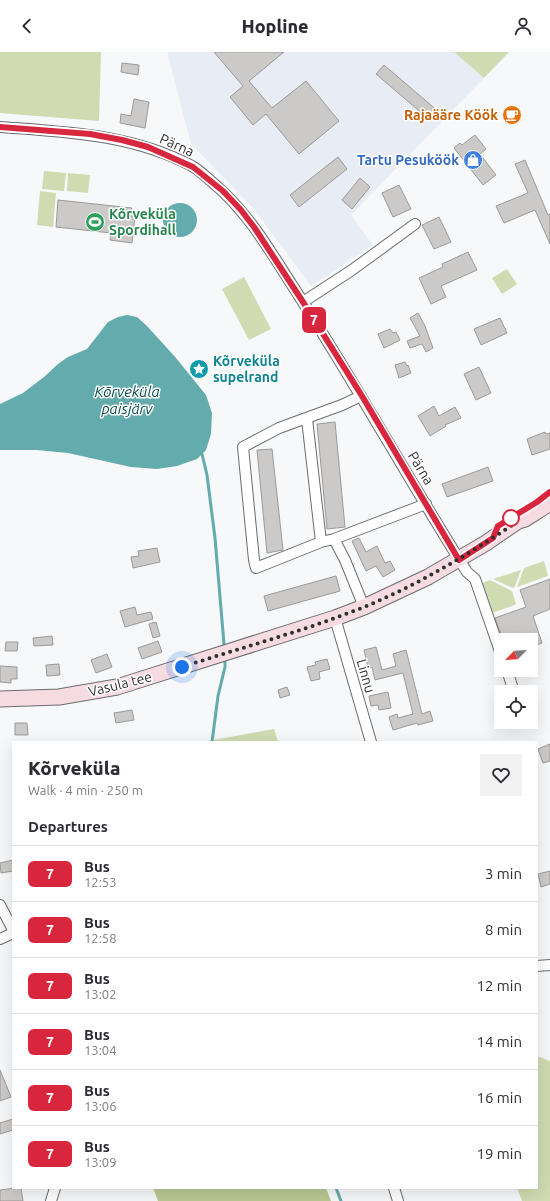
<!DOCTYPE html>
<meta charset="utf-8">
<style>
body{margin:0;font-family:Ubuntu,sans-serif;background:#f2f2f3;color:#2b2b33;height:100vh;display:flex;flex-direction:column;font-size:15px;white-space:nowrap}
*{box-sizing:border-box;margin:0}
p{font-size:13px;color:#7c7c81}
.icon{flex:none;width:22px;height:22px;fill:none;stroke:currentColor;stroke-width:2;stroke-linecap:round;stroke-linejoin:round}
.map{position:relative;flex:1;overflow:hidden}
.panel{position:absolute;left:12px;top:689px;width:526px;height:448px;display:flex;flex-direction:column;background:#fff;border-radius:0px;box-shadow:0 4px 16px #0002}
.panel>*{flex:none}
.badge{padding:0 8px;border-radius:6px;font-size:14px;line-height:26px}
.needle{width:26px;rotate:246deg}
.tools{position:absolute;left:494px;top:581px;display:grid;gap:8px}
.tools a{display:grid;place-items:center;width:44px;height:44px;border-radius:0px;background:#fff;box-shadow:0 4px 16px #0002;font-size:20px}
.you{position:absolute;width:20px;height:20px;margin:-10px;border:3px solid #fff;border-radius:50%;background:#1a73e8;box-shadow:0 0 0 6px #1a73e833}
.map>.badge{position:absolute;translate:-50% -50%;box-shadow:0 0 0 2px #fff}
h2{padding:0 16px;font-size:15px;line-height:36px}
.round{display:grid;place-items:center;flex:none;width:42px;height:42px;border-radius:0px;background:#f2f2f3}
.summary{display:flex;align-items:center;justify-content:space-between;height:68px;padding:0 16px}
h1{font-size:19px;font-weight:800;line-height:30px}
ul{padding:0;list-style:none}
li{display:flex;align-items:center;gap:12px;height:56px;padding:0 16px;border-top:1px solid #e1e1e2}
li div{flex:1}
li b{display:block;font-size:15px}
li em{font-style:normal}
li .badge{min-width:44px;font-weight:700;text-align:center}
header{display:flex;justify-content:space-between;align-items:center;height:52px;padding:0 16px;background:#fff;font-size:18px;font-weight:800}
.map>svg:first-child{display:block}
.built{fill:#e8edf5}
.green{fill:#d0dbb2}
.forest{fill:#bac893}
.water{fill:#63abac}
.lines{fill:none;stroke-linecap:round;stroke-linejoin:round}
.stream{stroke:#63abac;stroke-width:3}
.building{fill:#cbcac8;stroke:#9b9a99}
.street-casing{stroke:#6b6c6d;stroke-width:12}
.secondary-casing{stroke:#6b6c6d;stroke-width:17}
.street{stroke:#fff;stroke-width:10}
.secondary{stroke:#f6dce2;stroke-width:15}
.line-casing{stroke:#fff;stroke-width:9}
.line{stroke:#d7263d;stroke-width:6}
.walk{stroke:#303030;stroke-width:4;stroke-dasharray:0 7.2}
.stop-dot{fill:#fff;stroke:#d7263d;stroke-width:2}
.labels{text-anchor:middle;stroke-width:3;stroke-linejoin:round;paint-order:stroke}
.food-label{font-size:14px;font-weight:bold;fill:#c56008;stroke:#fff;text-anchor:end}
.street-label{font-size:14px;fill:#303030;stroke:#fff}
.shop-label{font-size:14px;font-weight:bold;fill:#366cbe;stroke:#fff;text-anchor:end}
.leisure-label{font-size:14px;font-weight:bold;fill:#27864d;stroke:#fff;text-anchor:start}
.culture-label{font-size:14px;font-weight:bold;fill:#0d838f;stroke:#fff;text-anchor:start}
.water-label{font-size:15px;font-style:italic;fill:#0b4d4f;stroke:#fff}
</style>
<header><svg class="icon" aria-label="back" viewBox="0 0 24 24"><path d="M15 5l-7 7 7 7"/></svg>Hopline<svg class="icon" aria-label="person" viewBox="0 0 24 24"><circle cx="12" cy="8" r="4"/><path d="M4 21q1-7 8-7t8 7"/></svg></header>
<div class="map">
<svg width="550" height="1149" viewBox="0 0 550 1149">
<rect width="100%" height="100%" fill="#f7f8f9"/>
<path class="built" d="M167,0H454L484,26L351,163L373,193L311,234L253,156L191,92Z"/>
<path class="green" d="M0,0H101L99,69L0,61Z
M454,0H509L484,26Z
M44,119L66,121L64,139L42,137Z
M68,121L90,123L88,141L67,139Z
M40,139L56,141L53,175L37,173Z
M507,217L517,232L502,242L492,226Z
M244,225L271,277L249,288L222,237Z
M544,509L548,524L517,535L524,516Z
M521,518L514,536H513L493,527Z
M490,528L512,539L516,551L515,553L492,561L482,531Z
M274,677L278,690H202Z
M537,1004L550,1009V1149H522L517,1136H537Z"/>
<path class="forest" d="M153,1136H326L331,1149H158Z"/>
<path class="water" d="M163 168a17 17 0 1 1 34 0a17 17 0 1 1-34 0Z
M127,263L137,265L147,274L176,306L206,343L212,361L211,382L206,398L197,407L177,414L157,417L131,415L68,401L37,398H0V352L23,341L44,325L58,312L68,305L87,297L108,270L118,265Z"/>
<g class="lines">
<path class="stream" d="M202,402L207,423L215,486L224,592
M212,690L218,644L225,615V610
M336,1136L341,1149"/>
</g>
<path class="building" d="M214,0H284L249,29L272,56L306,29L339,69L299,102L266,62L253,73L230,45L243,34Z
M122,11L139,13L138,23L121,20Z
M384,13L439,60L431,69L376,22Z
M134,47L149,50L145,76L120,71L121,62L131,64Z
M475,83L486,97L480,102L496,123L483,133L454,96L460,91L462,93Z
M338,105L347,117L299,155L290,143Z
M525,108L548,163L550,162V192L535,158L504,171L496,154L528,141L515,112Z
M360,126L370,135L352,157L342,148Z
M399,133L411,157L393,165L382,141Z
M58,148L132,156L131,164L135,165L132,191L110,188L111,181L56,175Z
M439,165L451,190L434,197L422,173Z
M468,200L477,218L441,234L446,245L431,252L419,226L443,215L442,212Z
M418,261L425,274L433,296L426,300L422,292L410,296L407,289L420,284L410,266Z
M500,266L507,281L481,293L474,277Z
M390,277L393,281L396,280L400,288L384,296L378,282Z
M405,310L407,314L408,313L411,321L399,326L395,313Z
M479,315L491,341L476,348L464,322Z
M434,354L439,364L455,355L461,366L445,373L446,374L430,384L418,364Z
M335,370L345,475L327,477L317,372Z
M545,380L546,382L550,381V397L532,403L527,387Z
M272,397L283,498L267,501L257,398Z
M488,415L493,429L447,445L442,432Z
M359,486L366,500L377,494L385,511L390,509L395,518L383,525L376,514L366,519L352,489Z
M157,496L160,510L133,516L131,505L139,504L138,499Z
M336,524L340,539L268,559L264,544Z
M550,527V557L533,564L542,591L531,595V588H505L503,583H501L495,566L526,555L520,538Z
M135,555L137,563L151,560L153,567L125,575L120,559Z
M156,570L160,584L153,586L149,572Z
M52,584L53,593L34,594L33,586Z
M158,589L162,600L142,607L138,596Z
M6,590H18L17,599H5Z
M376,595L382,618L396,614L393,602L406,598L422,662L430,659L433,669L418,673L417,671L393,678L389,665L397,662L398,666L413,662L403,621L375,628L372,615H368L364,598Z
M107,602L112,615L96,621L91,608Z
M327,607L330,617L319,620L320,627L311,629L307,615L316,613L315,610Z
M59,612L60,623L47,624L46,613Z
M0,614L17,615V627H11V631L0,630Z
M287,635L290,643L280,646L278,638Z
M388,640L391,656L379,658L378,653L371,654L369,644Z
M132,658L134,668L116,671L114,661Z
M15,671H27L28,683H15Z
M550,692V709L543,711L538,697Z
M13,808V819L1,821L0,811Z
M550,819V832L541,835L538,822Z
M0,1018L11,1045L0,1049Z
M13,1067V1078L0,1082V1071Z
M15,1136H21L23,1149H0V1138Z"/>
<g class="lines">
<defs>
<path id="street" d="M0,75C66,80 132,82 192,114C199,118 205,124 211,129C247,159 267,194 292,233C353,327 407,425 467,520L475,527L501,602
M303,250L352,218L415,172
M361,344L342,353L279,376L243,395L254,508L256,516L321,490L334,487L345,508L364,555
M307,367L321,490
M334,487L426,452
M335,566L371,690
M507,618L514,640
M0,853L13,878
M0,887L13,881
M537,914L550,913
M394,1136L398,1149
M51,1149L55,1136"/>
<path id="secondary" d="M0,647L59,645L117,635L335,566L364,555L428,525L486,491L518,469L525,467L550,451"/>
</defs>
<use href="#street" class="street-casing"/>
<use href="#secondary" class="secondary-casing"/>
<use href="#street" class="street"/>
<use href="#secondary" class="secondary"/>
</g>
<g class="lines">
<defs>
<path id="line" d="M0,75L90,82L122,88L148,95L193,115L223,139L241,158L254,175L303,250L362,344L459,508L493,486L498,474L537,450L550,440"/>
</defs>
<use href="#line" class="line-casing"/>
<use href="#line" class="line"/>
<path class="walk" d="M182,615C237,597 293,582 346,562C406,540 461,507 514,472L511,466"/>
</g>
<defs>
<symbol id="cafe-disc" viewBox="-11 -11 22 22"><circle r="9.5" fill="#e8710a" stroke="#fff"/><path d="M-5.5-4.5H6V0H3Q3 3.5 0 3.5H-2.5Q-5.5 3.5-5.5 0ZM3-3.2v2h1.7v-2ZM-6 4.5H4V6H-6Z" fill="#fff"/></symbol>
<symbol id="shop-disc" viewBox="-11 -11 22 22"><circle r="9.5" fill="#3f7fe0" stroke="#fff"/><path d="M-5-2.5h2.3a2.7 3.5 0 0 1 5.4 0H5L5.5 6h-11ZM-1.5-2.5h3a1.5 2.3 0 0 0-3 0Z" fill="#fff"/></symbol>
<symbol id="stadium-disc" viewBox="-11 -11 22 22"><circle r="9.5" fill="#2e9e5b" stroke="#fff"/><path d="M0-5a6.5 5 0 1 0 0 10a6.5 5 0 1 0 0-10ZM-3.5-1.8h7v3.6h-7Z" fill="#fff"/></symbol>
<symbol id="sight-disc" viewBox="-11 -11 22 22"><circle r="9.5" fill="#0f9aa8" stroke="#fff"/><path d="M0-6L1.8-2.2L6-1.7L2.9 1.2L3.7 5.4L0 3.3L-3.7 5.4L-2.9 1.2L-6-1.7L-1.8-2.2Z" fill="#fff"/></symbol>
</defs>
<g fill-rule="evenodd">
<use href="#cafe-disc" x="501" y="52" width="22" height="22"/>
<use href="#shop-disc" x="462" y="97" width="22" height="22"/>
<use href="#stadium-disc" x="84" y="159" width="22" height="22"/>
<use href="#sight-disc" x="188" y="306" width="22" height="22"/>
</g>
<circle class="stop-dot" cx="511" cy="466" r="8"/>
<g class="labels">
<g class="food-label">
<text x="498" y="68">Rajaääre Köök</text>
</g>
<g class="street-label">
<text transform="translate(177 93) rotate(24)" y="5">Pärna</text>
<text transform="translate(421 416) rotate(59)" y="5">Pärna</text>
<text transform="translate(366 624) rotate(74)" y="5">Linnu</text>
<text transform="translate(120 632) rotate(-14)" y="5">Vasula tee</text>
</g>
<g class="shop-label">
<text x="459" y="113">Tartu Pesuköök</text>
</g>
<g class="leisure-label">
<text x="109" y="167">Kõrveküla<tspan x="109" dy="16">Spordihall</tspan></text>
</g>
<g class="culture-label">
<text x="213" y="314">Kõrveküla<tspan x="213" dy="16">supelrand</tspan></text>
</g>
<g class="water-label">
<text x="127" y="345">Kõrveküla<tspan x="127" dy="17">paisjärv</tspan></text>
</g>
</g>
</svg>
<div class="tools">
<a><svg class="needle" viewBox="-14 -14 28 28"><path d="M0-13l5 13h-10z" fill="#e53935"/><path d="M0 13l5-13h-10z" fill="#7c7c81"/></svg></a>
<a><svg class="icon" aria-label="locate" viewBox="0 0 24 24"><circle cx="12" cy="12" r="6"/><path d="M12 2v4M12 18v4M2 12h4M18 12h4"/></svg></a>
</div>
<div class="you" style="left:182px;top:615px"></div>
<b class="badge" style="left:314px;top:268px;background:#d7263d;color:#fff">7</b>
<section class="panel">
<div class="summary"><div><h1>Kõrveküla</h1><p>Walk · 4 min · 250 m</p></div><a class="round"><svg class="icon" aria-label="heart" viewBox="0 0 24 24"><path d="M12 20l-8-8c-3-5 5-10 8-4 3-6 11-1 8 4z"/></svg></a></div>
<h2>Departures</h2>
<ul>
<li><span class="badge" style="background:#d7263d;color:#fff">7</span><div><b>Bus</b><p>12:53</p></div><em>3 min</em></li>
<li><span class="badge" style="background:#d7263d;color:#fff">7</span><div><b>Bus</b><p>12:58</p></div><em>8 min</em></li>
<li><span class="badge" style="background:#d7263d;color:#fff">7</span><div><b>Bus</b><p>13:02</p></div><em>12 min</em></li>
<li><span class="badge" style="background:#d7263d;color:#fff">7</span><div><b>Bus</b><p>13:04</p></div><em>14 min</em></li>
<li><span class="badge" style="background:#d7263d;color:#fff">7</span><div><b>Bus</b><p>13:06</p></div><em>16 min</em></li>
<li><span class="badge" style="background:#d7263d;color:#fff">7</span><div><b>Bus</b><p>13:09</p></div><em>19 min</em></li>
</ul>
</section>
</div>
